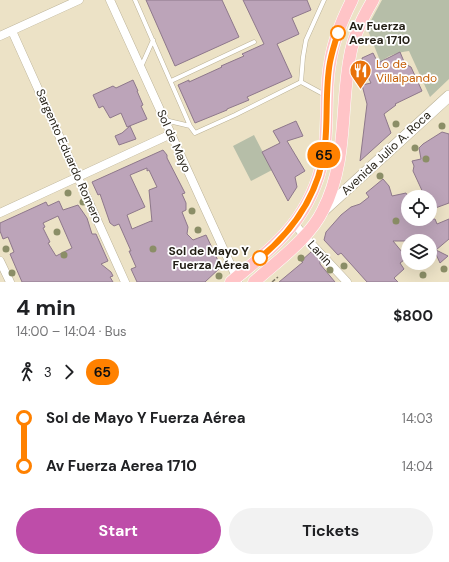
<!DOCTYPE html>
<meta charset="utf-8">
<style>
body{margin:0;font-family:"DM Sans",sans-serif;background:#f2f2f2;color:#202124;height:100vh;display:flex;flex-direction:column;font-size:15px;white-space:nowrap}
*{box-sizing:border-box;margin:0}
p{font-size:13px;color:#757577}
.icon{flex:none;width:22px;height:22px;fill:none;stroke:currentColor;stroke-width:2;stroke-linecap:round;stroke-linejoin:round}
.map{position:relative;height:282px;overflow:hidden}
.details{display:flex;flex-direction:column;background:#fff;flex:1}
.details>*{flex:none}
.badge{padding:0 8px;border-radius:13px;font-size:14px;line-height:26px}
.controls{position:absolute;left:401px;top:190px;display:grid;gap:8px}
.controls a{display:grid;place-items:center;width:36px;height:36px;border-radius:50%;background:#fff;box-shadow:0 4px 16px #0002;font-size:20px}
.map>.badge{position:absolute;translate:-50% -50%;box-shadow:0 0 0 2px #fff}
.legs{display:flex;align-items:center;gap:6px;height:44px;padding:0 16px;font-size:13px}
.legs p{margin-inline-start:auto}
.head{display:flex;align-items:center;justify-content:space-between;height:68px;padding:0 16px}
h1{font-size:22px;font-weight:700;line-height:30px}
.primary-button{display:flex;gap:8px;margin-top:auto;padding:8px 16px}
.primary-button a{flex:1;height:46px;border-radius:24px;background:#be4da9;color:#fff;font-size:16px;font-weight:700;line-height:46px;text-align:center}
.primary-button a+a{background:#f2f2f2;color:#202124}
ul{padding:0 16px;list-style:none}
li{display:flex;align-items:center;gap:14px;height:48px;font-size:15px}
li i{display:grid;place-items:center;width:6px;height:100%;margin:0 5px;background:currentColor}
li i::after{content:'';width:10px;height:10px;margin:-5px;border:3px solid;border-radius:50%;background:#fff}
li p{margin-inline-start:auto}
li:first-child i{background:linear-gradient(#0000 50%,currentColor 0)}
li:last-child i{background:linear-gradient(currentColor 50%,#0000 0)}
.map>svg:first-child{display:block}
.green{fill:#b6bea8}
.building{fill:#bca4b9;stroke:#8e788b;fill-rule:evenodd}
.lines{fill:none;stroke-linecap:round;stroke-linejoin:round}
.service-casing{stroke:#bbb297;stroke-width:5}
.minor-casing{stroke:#bbb297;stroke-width:9}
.secondary-casing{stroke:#bbb297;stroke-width:12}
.primary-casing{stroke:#fff;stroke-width:13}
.path{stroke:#7e7765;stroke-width:1.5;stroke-dasharray:4 2;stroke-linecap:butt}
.service{stroke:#fff;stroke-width:4}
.minor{stroke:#fff;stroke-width:8}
.secondary{stroke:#fff;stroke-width:11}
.primary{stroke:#ffc4c7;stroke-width:12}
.tree{fill:#8b8e67}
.line-1-casing{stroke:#fff;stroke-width:9}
.line-1{stroke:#ff8100;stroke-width:6}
.stop-1-dot{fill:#fff;stroke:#ff8100;stroke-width:2}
.labels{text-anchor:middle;stroke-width:3.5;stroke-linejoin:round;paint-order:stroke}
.stop-label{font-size:12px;font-weight:bold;fill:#231f15;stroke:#fff;text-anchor:start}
.food-label{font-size:12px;fill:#c56008;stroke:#fff;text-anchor:start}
.street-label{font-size:12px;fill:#231f15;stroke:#fff}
</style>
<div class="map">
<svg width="449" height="282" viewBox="0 0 449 282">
<rect width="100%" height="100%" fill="#ece2c6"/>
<path class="green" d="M382,0H449V79L430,97L409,51C400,52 386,55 381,63L367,28Z
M254,135L272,170L251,181L233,146Z"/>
<path class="building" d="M146,0H222L239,37L175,66Z
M243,0H307L311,10L292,18L299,34L277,44L292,77L247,97L249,100L227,109V110L195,123L178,85L189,80V82L222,67L221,66L244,56L242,54L264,44Z
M400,52L405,64L411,67L422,91L395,104L396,105L384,114L391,133L360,161L367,104L362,85L371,83L364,69L362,58L373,53L378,63Z
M133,80L138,91H137L143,105L141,106L147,119L127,127L121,113L110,118L103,106L99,108L93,95L113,86L116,88Z
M296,121L303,136L287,141L305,171L295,177L297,187L288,201L262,152L280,143L273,131Z
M130,126L136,139L119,145L115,136L122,133Z
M442,132L449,134V203L430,210V197H425L413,171L414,166L412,161L421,159L419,148L423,144Z
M163,150L167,155V158L185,193L182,194L186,203V210L182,212L188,227L187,234L193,240L206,235L221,267L205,282H137L131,269L136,267L129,251H131L119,224L114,226L110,223L100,194L98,195L92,182ZM147,168V171L149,170L157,187L149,190L152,222L151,221L132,229L127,215L145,207L130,175Z
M383,179L389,186L392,196L406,193L408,196V219H435L437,224L449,219V239L436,250L448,256L440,263L430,241H393L407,258L400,263L404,269L394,278L398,282H367L341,253L338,255L324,240L326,232L341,215L351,207L360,204L369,197L366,193Z
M59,201L63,210L78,205L87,218L92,234H96L108,261L101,264L111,272L113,276L110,277L113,282H22L10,254L14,252L8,237L3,239L0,231V223L46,202L48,206ZM58,216L72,248L56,256L48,243L50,242L43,228L45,227L43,223Z
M311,252L320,261V264L335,282H279L303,262L301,261Z"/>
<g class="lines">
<defs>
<path id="service" d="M135,0L190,126L195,133L235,115L301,82L303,57L306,40L324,0
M141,67L153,40
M171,81L254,42
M301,82L325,95
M165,120L190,126"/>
<path id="minor" d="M110,0L238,281
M12,31L125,282
M0,36L79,0
M0,213L171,134
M294,223L305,237L347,282
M0,261L10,282"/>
<path id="secondary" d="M323,211L449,96"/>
<path id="primary" d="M231,282C257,260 285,240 303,210C315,190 323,167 325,144C328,117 325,90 330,63C333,41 342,20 352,0
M254,282C277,261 309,239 323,210C348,162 340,108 350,56C353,36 363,17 373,0"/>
</defs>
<use href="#service" class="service-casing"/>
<use href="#minor" class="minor-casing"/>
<use href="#secondary" class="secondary-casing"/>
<use href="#primary" class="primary-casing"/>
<path class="path" d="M272,282L278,277"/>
<use href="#service" class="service"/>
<use href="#minor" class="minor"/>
<use href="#secondary" class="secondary"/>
<use href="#primary" class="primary"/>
</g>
<g class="tree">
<circle cx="396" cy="124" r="3.5"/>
<circle cx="442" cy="126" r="3.5"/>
<circle cx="415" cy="148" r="3.5"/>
<circle cx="426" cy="159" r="3.5"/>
<circle cx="380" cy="176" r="3.5"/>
<circle cx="68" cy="193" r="3.5"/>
<circle cx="83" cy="202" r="3.5"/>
<circle cx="192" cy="211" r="3.5"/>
<circle cx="396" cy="221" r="3.5"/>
<circle cx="198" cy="230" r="3.5"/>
<circle cx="57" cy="232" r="3.5"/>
<circle cx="6" cy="249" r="3.5"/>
<circle cx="153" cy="249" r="3.5"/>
<circle cx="64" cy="255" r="3.5"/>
<circle cx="301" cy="258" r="3.5"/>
<circle cx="344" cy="266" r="3.5"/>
<circle cx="444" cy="269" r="3.5"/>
<circle cx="330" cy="270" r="3.5"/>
<circle cx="12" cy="273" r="3.5"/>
<circle cx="423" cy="275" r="3.5"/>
<circle cx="219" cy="276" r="3.5"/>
</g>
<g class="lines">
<defs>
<path id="line-1" d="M260,258C295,229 320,191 325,145C328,117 325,89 330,62C332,52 335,42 338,33"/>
</defs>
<use href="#line-1" class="line-1-casing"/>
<use href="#line-1" class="line-1"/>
</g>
<defs>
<symbol id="restaurant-pin" viewBox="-11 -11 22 30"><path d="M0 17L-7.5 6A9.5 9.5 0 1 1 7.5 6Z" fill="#e8710a" stroke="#fff"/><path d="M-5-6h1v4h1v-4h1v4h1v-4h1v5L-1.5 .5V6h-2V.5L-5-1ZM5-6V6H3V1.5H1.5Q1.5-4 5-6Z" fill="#fff"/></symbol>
</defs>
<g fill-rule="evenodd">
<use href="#restaurant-pin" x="348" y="58" width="25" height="34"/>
</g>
<g class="stop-1-dot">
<circle cx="338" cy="33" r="7"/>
<circle cx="260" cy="258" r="7"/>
</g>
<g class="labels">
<g class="stop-label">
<text x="349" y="30">Av Fuerza<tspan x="349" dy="14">Aerea 1710</tspan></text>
<text x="249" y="255" text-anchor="end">Sol de Mayo Y<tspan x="249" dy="14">Fuerza Aérea</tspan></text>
</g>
<g class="food-label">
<text x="376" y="68">Lo de<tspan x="376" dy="14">Villalpando</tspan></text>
</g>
<g class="street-label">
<text transform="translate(174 141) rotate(66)" y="4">Sol de Mayo</text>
<text transform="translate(386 153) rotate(-43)" y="4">Avenida Julio A. Roca</text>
<text transform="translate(69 156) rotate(66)" y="4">Sargento Eduardo Romero</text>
<text transform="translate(320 253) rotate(47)" y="4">Lanín</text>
</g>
</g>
</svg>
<div class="controls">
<a><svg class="icon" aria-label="locate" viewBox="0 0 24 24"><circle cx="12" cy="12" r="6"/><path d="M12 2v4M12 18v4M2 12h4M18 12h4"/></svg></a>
<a><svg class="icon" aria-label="layers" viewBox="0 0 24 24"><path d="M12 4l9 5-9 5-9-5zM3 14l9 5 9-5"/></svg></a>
</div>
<b class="badge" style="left:324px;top:155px;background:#ff8100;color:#111">65</b>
</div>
<section class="details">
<div class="head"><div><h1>4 min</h1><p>14:00 – 14:04 · Bus</p></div><b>$800</b></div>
<div class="legs"><svg class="icon" aria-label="walk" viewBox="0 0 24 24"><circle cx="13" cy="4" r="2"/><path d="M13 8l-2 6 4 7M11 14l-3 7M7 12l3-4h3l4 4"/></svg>3<svg class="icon" aria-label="forward" viewBox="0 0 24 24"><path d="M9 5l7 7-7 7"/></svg><b class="badge" style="background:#ff8100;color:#111">65</b></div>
<ul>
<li><i style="color:#ff8100"></i><b>Sol de Mayo Y Fuerza Aérea</b><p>14:03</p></li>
<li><i style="color:#ff8100"></i><b>Av Fuerza Aerea 1710</b><p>14:04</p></li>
</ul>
<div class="primary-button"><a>Start</a><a>Tickets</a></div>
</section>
